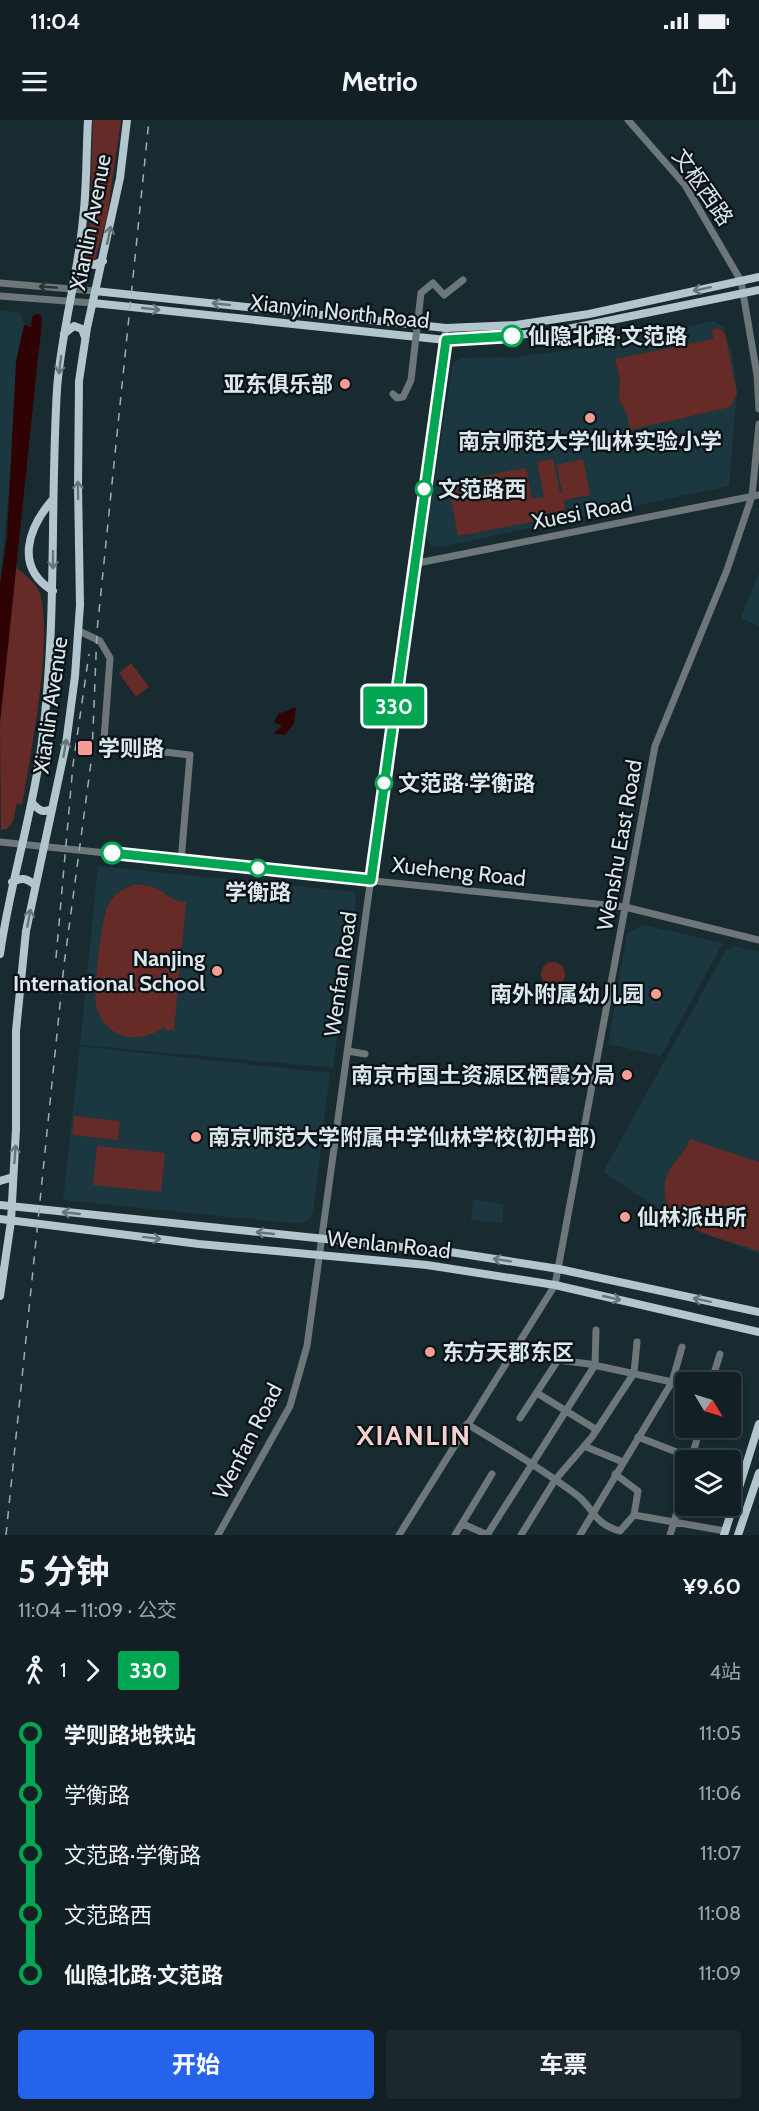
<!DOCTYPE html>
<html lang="zh">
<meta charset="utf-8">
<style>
body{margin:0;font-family:Cabin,"Noto Sans SC",sans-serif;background:#1b282d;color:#f1f3f6;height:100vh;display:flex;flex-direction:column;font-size:22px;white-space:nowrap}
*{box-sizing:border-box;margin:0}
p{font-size:20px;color:#9ca3a7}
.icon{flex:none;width:33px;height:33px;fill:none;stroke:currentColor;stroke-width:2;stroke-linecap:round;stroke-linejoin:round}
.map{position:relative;height:1415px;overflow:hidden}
.drawer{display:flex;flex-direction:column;background:#122025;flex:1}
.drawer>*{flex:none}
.badge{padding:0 12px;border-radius:4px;font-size:21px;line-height:39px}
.needle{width:39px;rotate:128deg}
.controls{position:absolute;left:675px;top:1252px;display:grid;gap:12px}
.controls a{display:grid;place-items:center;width:66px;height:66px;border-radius:6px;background:#122025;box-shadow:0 3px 9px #0003,0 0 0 2px #313e42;font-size:30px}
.map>.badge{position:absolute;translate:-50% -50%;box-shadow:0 0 0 3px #fff}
.legs{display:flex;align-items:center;gap:9px;height:66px;padding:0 18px;font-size:20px}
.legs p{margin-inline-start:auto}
.headline{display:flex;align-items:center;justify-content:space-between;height:102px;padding:0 18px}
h1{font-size:33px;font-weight:700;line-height:45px}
.action{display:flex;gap:12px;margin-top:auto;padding:12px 18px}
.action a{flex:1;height:69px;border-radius:6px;background:#2563eb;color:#fff;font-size:24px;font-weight:700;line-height:69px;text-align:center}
.action a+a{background:#1b282d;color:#f1f3f6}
ul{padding:0 18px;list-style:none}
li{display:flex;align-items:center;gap:21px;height:60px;font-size:22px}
li i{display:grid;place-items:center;width:9px;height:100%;margin:0 8px;background:currentColor}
li i::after{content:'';width:15px;height:15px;margin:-8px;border:4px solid;border-radius:50%;background:#122025}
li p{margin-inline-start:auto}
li:first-child i{background:linear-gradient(#0000 50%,currentColor 0)}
li:last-child i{background:linear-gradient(currentColor 50%,#0000 0)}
.status{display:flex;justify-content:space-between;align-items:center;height:42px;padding:0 30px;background:#122025;direction:ltr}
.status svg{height:16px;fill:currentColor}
header{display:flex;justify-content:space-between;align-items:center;height:78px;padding:0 18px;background:#122025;font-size:27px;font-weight:700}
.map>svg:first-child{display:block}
.built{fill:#1b373f}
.green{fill:#662a27}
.water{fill:#2f0304}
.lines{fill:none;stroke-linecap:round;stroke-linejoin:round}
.river{stroke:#2f0304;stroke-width:10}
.minor{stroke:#6d777a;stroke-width:7}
.major{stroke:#b3c6cd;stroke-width:8}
.rail{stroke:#a0aeb3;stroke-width:1.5;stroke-dasharray:8 8;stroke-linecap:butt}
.minor-bridge{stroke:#6d777a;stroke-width:7}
.oneway{stroke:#67757a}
.oneway2{stroke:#2d3538}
.line-1-casing{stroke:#fff;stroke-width:14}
.line-1{stroke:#00a651;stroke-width:9}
.stop-1-dot{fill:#fff;stroke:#00a651;stroke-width:3}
.poi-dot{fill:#f59c93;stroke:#0a1215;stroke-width:2}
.labels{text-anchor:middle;stroke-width:4.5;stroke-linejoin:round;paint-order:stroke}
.street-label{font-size:22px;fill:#dbe7eb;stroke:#0a1215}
.stop-label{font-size:22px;font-weight:bold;fill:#dbe7eb;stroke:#0a1215;text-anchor:start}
.poi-label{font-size:22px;font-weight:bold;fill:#dbe7eb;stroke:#0a1215;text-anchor:end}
.district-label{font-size:28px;font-weight:bold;letter-spacing:1.5px;fill:#f4d1cd;stroke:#0a1215}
</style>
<div class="status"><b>11:04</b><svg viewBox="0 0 49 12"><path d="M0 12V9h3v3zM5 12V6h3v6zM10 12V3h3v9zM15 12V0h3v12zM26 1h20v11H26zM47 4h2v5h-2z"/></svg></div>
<header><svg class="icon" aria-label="menu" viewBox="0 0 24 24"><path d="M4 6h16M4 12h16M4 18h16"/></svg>Metrio<svg class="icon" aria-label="share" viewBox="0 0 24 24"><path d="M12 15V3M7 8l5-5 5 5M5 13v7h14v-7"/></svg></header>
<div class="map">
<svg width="759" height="1415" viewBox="0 0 759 1415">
<rect width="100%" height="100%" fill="#182b31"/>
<path class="built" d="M0,190L20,193L25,204L0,463Z
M713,201L723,207L733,237L737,273L729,366L436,428L430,425L427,417V408L453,243L461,238L515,237L564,231Z
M759,453V506L741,498Z
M98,746L354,772L356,776L333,948L80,925Z
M645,805L723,823L661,936L608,924L627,813Z
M735,826L759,832V1134L685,1106L603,1052L726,830Z
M80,926L330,953L313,1092L310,1099L301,1104L63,1080Z
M473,1079L504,1085L502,1103L471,1100Z"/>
<path class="green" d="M93,0H121L107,97L95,141L84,136L90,98Z
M719,208L725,214L737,273L730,287L630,310L627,294L619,279L620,260L615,239L713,219L712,209Z
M553,339L560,373H562L557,345L583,339L590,375L564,380L565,390L535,396L536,401L458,416L448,363L526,348L532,379L544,377L537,342Z
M16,447C22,453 31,459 36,466C58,496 29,645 22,685L17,683L13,701L7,709L1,710L0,602Z
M131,543L149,567L136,577L119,553Z
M133,765C163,762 165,781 186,782L174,910H165L164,907C139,926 104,919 96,885C93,873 102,795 108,785C113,775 122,769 133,765Z
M541 854a12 12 0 1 1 24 0a12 12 0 1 1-24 0Z
M74,996L120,1001L118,1020L72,1015Z
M690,1019L759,1042V1131C726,1119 653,1109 666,1059C670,1042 683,1038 690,1019Z
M97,1026L165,1033L161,1072L93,1065Z"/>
<path class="water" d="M24,205L41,209L0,603V465L7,415L16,241Z
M296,587L294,603L285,615L276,614L274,613L282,606L274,602L278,594Z"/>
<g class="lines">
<path class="river" d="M35,220L37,199"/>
<path class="minor" d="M628,0L685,65L741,161L757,255L759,289
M0,163L95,171
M0,176L93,183
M413,444L759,375
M79,511L100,521L110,538L104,620L106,627L113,630L120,627L190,635L181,741
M0,722L625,787L759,820
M348,931L365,934
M571,958L593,962
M711,1263L720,1234
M537,1273L597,1310
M520,1298L558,1240L589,1244L686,1265
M467,1304C504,1326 540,1348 574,1373C594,1386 591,1403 620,1411L634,1395L725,1411
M721,1308L726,1310
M638,1317L692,1338
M584,1326L623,1342
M691,1340L700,1308
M615,1354L638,1371L634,1395
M463,1404L488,1415
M218,1415L290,1286L307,1226L446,208
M399,1415L555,1165L655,626L727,450L752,376L759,304
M455,1415L492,1354
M487,1415L595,1245L596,1210
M521,1415L555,1360L592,1317L634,1253L637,1222
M580,1415L672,1262L682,1227
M670,1415L686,1362"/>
<path class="major" d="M78,138L94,145L103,141
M95,171L446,208L516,205L589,194L759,157
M93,183L446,220L553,212L759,170
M64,214L74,206L82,209L85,217
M53,471C14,447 28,408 53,379
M33,684C40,691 43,693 52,689
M12,762C22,757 26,758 35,765
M0,834C10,762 33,694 42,622C57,505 50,387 57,269C61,212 78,156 83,99C87,67 86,33 88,0
M0,1061L13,1057
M0,1085L450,1132L559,1149L759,1192
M0,1099L199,1124L427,1145L555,1165L759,1212
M0,1176L11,1101L16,1009V911L26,811L66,624L75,556L80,485L78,365L79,261L87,208L120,58L127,0
M724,1415L759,1304
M738,1415L759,1353"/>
<path class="rail" d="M56,838L73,645L89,534
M6,1415L64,845L92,635L97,511L149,0"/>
<path class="minor-bridge" d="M393,274L397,278L403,277L411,260L421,173L433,163L444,175L463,160"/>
</g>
<defs><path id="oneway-shaft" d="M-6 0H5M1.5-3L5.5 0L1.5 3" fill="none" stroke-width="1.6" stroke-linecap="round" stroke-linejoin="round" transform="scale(1.5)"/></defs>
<g class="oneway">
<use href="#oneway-shaft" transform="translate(109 115) rotate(-78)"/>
<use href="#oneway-shaft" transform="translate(702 169) rotate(168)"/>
<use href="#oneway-shaft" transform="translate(221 184) rotate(-174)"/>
<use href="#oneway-shaft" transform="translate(151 189) rotate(6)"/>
<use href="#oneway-shaft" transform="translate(60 245) rotate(97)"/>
<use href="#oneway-shaft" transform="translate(78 370) rotate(-91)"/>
<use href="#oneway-shaft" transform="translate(53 440) rotate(90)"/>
<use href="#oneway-shaft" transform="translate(65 628) rotate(-80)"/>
<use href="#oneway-shaft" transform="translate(29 798) rotate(-79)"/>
<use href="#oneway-shaft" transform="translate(15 1034) rotate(-86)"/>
<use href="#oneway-shaft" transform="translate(71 1093) rotate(-174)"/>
<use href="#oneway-shaft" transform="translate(265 1113) rotate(-174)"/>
<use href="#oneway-shaft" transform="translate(152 1118) rotate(7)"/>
<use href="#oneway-shaft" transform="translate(502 1140) rotate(-171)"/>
<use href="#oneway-shaft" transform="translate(612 1178) rotate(13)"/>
<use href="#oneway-shaft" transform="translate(702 1180) rotate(-168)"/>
</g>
<use class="oneway2" href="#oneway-shaft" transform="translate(48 167) rotate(-176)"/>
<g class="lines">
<defs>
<path id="line-1" d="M112,733L371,760L446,220L512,216"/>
</defs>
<use href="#line-1" class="line-1-casing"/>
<use href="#line-1" class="line-1"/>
</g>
<g class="stop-1-dot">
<circle cx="512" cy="216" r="10"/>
<circle cx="424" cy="369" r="8"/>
<circle cx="384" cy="663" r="8"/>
<circle cx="112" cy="733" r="10"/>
<circle cx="258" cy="748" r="8"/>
</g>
<g class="poi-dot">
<circle cx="345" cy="264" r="6"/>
<circle cx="590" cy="298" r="6"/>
<rect x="77" y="620" width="16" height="16" rx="3"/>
<circle cx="217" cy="851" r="6"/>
<circle cx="656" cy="874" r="6"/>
<circle cx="627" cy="955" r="6"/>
<circle cx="196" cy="1017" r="6"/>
<circle cx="625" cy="1097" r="6"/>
<circle cx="430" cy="1232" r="6"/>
</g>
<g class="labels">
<g class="street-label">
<text transform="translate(703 67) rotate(55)" y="8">文枢西路</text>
<text transform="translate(90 102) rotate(-79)" y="8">Xianlin Avenue</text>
<text transform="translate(340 191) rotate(6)" y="8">Xianyin North Road</text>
<text transform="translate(582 392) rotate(-11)" y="8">Xuesi Road</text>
<text transform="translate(50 585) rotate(-82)" y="8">Xianlin Avenue</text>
<text transform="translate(619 725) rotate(-80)" y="8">Wenshu East Road</text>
<text transform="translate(459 751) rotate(6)" y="8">Xueheng Road</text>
<text transform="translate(340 854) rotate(-82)" y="8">Wenfan Road</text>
<text transform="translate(389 1124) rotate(6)" y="8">Wenlan Road</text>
<text transform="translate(247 1321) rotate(-63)" y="8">Wenfan Road</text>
</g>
<g class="stop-label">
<text x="528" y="224">仙隐北路·文范路</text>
<text x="438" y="377">文范路西</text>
<text x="398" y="671">文范路·学衡路</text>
<text x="258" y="780" text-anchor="middle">学衡路</text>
</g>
<g class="poi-label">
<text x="333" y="272">亚东俱乐部</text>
<text x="590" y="329" text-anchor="middle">南京师范大学仙林实验小学</text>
<text x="98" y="636" text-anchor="start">学则路</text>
<text x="205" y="846">Nanjing<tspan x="205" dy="25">International School</tspan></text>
<text x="644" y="882">南外附属幼儿园</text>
<text x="615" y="963">南京市国土资源区栖霞分局</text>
<text x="208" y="1025" text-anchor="start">南京师范大学附属中学仙林学校(初中部)</text>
<text x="637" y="1105" text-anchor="start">仙林派出所</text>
<text x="442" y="1240" text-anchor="start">东方天郡东区</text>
</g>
<g class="district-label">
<text x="414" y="1325">XIANLIN</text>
</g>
</g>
</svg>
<div class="controls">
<a><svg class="needle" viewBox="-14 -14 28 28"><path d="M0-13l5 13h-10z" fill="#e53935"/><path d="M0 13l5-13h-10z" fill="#9ca3a7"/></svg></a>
<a><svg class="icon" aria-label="layers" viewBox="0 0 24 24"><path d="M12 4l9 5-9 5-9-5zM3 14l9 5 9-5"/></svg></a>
</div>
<b class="badge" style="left:394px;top:586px;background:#00a651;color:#fff">330</b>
</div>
<section class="drawer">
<div class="headline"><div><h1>5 分钟</h1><p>11:04 – 11:09 · 公交</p></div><b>¥9.60</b></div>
<div class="legs"><svg class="icon" aria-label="walk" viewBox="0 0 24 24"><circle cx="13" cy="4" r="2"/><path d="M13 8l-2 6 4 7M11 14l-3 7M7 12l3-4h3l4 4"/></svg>1<svg class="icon" aria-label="forward" viewBox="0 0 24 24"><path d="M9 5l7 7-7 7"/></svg><b class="badge" style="background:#00a651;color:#fff">330</b><p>4站</p></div>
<ul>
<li><i style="color:#00a651"></i><b>学则路地铁站</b><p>11:05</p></li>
<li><i style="color:#00a651"></i><span>学衡路</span><p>11:06</p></li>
<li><i style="color:#00a651"></i><span>文范路·学衡路</span><p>11:07</p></li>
<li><i style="color:#00a651"></i><span>文范路西</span><p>11:08</p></li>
<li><i style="color:#00a651"></i><b>仙隐北路·文范路</b><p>11:09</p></li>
</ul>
<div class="action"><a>开始</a><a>车票</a></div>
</section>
